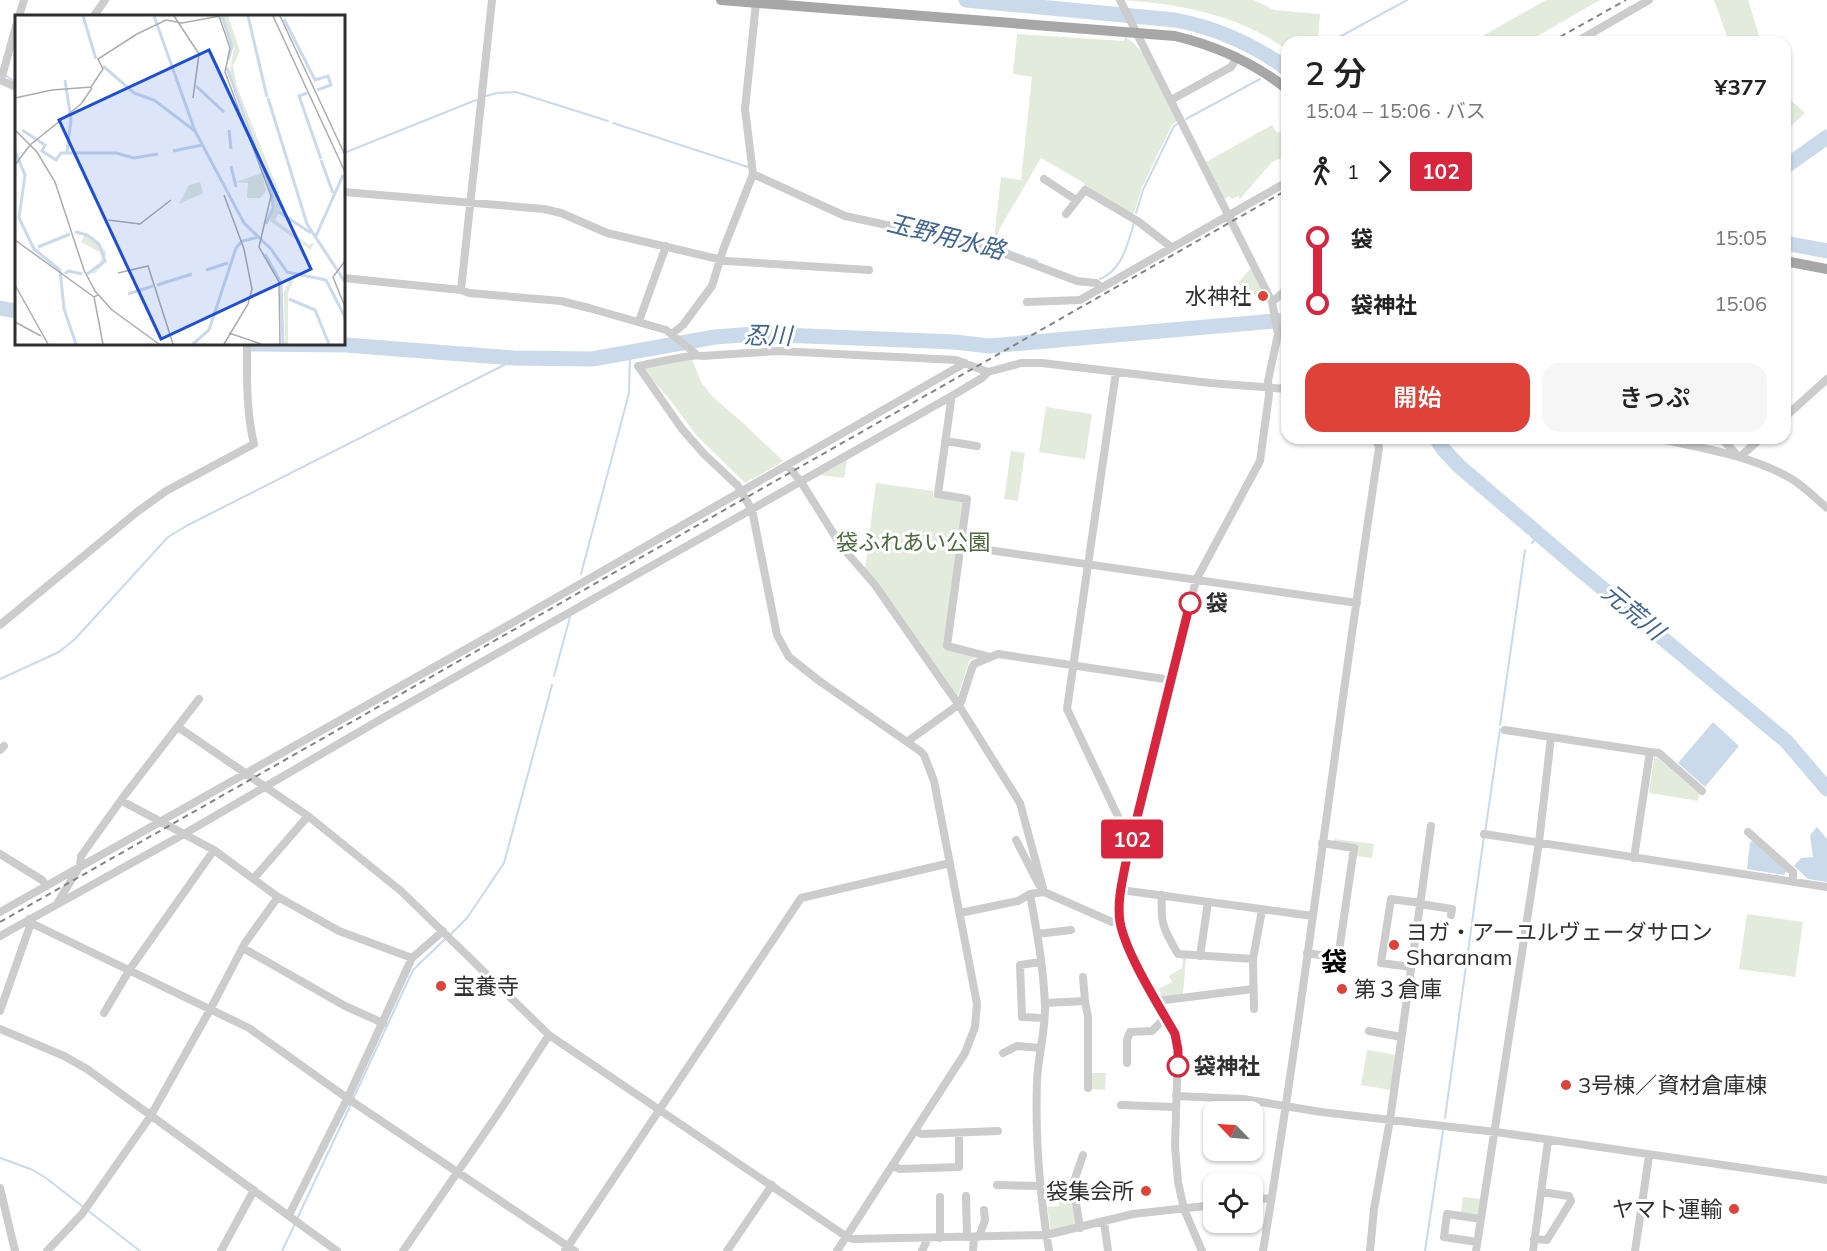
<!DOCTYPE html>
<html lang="ja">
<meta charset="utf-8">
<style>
body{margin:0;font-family:Mulish,"Noto Sans JP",sans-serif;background:#f6f6f6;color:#222;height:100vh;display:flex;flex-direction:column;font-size:22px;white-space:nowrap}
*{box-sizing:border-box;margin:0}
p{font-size:20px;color:#767676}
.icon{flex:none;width:33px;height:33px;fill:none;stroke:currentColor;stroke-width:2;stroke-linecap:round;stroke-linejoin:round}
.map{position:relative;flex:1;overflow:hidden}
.side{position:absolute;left:1281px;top:36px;width:510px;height:408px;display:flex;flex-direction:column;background:#fff;border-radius:18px;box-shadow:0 2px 4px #0004}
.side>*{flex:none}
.badge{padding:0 12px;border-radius:4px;font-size:21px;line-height:39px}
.needle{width:39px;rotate:295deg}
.buttons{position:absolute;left:1203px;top:1101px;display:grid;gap:12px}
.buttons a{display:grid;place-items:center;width:60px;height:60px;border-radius:12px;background:#fff;box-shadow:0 2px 4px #0004;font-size:30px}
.map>.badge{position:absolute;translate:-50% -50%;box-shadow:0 0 0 3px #fff}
.legs{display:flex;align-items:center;gap:9px;height:66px;padding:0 24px;font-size:20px}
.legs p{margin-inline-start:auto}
.head{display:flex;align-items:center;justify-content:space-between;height:102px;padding:0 24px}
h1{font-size:33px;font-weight:600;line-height:45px}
.cta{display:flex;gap:12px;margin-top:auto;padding:12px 24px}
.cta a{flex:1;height:69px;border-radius:18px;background:#de4238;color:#fff;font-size:24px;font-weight:600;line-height:69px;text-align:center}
.cta a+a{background:#f6f6f6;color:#222}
ul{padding:0 24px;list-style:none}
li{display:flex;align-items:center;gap:21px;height:66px;font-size:22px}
li i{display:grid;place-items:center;width:9px;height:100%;margin:0 8px;background:currentColor}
li i::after{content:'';width:15px;height:15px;margin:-8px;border:4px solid;border-radius:50%;background:#fff}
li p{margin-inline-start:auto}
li:first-child i{background:linear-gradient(#0000 50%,currentColor 0)}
li:last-child i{background:linear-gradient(currentColor 50%,#0000 0)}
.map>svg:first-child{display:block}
.green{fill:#e3ebdd}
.water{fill:#cadaea}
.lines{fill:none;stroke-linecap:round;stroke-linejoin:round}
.stream{stroke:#cadaea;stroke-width:2}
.river{stroke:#cadaea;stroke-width:15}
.minor{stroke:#ccc;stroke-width:8}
.major{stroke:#a7a7a7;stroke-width:10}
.rail{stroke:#848484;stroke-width:2;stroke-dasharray:6 4.5;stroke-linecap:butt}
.line-1-casing{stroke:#fff;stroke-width:14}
.line-1{stroke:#d7263d;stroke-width:9}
.poi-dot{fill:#de4238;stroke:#fff;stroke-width:2}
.stop-1-dot{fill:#fff;stroke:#d7263d;stroke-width:3}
.labels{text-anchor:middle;stroke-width:6;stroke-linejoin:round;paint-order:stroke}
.poi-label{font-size:22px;fill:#2f2f2f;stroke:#fff;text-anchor:start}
.park-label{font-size:22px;fill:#4c693e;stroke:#fff}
.stop-label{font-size:22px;font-weight:bold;fill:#2f2f2f;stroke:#fff;text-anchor:start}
.water-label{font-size:24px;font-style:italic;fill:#40658e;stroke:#fff}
.quarter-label{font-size:26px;font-weight:bold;fill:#000;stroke:#fff}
.inset-river{fill:none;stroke:#cadaea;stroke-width:3}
.inset-road{fill:none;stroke:#acacac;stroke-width:1.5}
.view{fill:#1d4ed8;fill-opacity:0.15;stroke:#1d4ed8;stroke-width:3}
.inset-edge{fill:none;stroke:#2f2f2f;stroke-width:3}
</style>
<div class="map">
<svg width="1827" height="1251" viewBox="0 0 1827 1251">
<rect width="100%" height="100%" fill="#fff"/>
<path class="green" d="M1123,0H1254L1274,10L1320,14L1318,37L1323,42H1287V50C1240,15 1180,4 1123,0Z
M1546,0H1600L1527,42H1472Z
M1714,0H1748L1761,42H1729Z
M1017,34L1124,41L1125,37C1150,51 1165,96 1177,121L1172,125L1142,187L1133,216L1085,187L1084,183L1041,158L1000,228L996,241L994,240L1001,177L1021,180L1032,77L1013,74Z
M1785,95L1805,113L1785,132Z
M1272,125L1277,133L1282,131L1283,136L1286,137L1281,142L1287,156L1272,162L1240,199L1238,196L1232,199L1229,196L1224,199L1206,162Z
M1251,268L1264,294L1260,299L1238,283Z
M692,359L701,382L712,396L743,423L783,461L782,462L745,483L696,435L671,401L642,368Z
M1046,407L1092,414L1085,459L1039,452Z
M1011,451L1025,453L1018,501L1004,499Z
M847,460L844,478L820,475Z
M876,483L933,491V496L962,500L965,503L943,649L978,654L979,657L972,659L969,662L957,699L865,568Z
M1657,757L1699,794L1698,801L1649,793L1654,758Z
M1334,839L1374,844L1372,858L1356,856L1357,845L1334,841Z
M1747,914L1803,922L1795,977L1739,969Z
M1183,958H1186L1183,994L1162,997L1158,995L1161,993L1158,989L1172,982L1169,976L1182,968Z
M1367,1050L1396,1055L1391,1090L1361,1085Z
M1090,1073H1106L1105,1090L1090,1089Z
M1071,1190L1076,1227L1051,1231L1047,1207L1059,1206L1058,1191Z
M1463,1197L1482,1199L1479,1213L1476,1215L1461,1213Z"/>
<path class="water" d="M1713,722L1739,746L1705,787L1678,763Z
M1817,827L1827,839V882L1808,879L1794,866L1801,858L1813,857L1810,835Z
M1754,841L1787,870L1784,875L1747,869L1750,842Z"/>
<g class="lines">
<path class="stream" d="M1332,41L1407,0
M6,76L16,82
M486,96L497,93L516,92L608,121
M1186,119L1260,79
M613,123L748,167
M344,153L476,100
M1136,213L1143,190L1174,126L1177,124
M998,247L1025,257
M1028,258L1037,261
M1100,279C1123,269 1127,245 1134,223
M1532,543L1539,535
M581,574L629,393L630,352
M554,676L570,617
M0,679L59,652L75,639L168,537L188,525L508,363L514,358
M1500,725L1525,550
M1485,833L1500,729
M449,936L467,918L504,863L552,685
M353,1099L413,970L445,939
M1445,1118L1484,836
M0,1158L33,1170L46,1178L140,1251
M297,1219L351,1104
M282,1251L295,1224
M1425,1251L1443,1131"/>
<path class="river" d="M966,0L1175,20C1217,28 1253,44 1287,69
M1785,167L1827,137
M1785,243L1827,251
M0,308L16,311
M250,344L346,345L514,358L592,359L715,337L754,334L955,342L989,346L1287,320
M1436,438L1443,449L1459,466L1578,568L1786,741L1827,789"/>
<path class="minor" d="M1120,0L1272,302L1278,334L1268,381L1269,395L1260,461L1196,580L1131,844C1126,866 1118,889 1120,912C1121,947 1158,1002 1175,1034L1178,1050L1175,1146L1178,1182L1184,1209L1202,1251
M19,16L24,0
M94,16L105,0
M1576,42L1649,0
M0,80L16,87
M1,80L16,26
M1171,100L1231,67L1238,57
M753,174L845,216L984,246L1077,281L1096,283L1101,287
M1044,179L1076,200
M344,192L544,209L561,213L607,233L727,261L869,270
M1066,214L1085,190L1139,222L1171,247
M344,278L461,290L469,293L561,301L589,308L666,330L696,354
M461,290L492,0
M1027,302L1080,300L1287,182
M1272,302L1287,289
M639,321L666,246
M673,333L683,325L712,286L723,250L753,174L745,109L756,3
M1116,372L1067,709L1131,844
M950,397L951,401L938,494L967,499L947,646L990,657
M1785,417L1827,379
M1656,438C1700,448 1750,455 1790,478C1804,486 1815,498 1827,508
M1721,438L1739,457
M945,441L977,446
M1740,457L1761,438
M788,466L801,482L842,547L875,585L958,704L1020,803L1044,892
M961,546L1357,603
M0,625L137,512L166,491L254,444C246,411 247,376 247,344
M178,727L308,816L401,891L549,1035L847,1237L853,1239L1046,1235L1133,1214L1214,1205
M1505,730L1551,737
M908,741L954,708L961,702L972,668L974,664L998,654L1171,680
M0,750L4,746
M1650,752L1659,753L1702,791
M122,801L214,850L278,897L339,931L412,958L443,931
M1748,832L1793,872V881
M1484,834L1827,887
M1016,840L1039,885
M0,854L42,880L47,886
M254,878L308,816
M1121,890L1313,916
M1030,894C1037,932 1044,970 1045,1008C1045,1033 1038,1057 1037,1081C1035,1137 1040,1196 1049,1251
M1162,895C1160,924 1164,930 1178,954L1253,959
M58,902L80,866L81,856L124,796L199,699
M1420,904L1452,909L1451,915
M0,912L491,635L965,363
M960,913L1018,901L1030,894L1044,892L1112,922H1120
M29,919L31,923L249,1028L347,1098L575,1251
M1037,934L1071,930
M0,936L184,834L383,718L950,397L982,378L988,372
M243,948L345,1006L383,1023
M1307,953L1338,958L1354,848L1322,843
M1200,956L1208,902
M1041,962L1020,965L1022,1017L1044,1018
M1411,967L1381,963L1391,899L1421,903
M1083,977L1085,1001
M1157,1001L1253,989
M1045,1003L1085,1001L1088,1017V1088
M1254,1009L1253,959L1262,910
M0,1011L31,923
M104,1013L130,969L214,850
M0,1029L64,1056L87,1069L337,1251
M1369,1031L1401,1037
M1003,1053L1017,1046L1041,1048
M1127,1063V1040L1130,1032L1152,1031L1166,1017
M1176,1096L1243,1099L1321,1112L1496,1132L1827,1180
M1121,1105L1175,1107
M915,1131L922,1134L998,1131
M893,1166L900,1169L959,1167V1133
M997,1185L1041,1186
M0,1188L15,1251
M966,1196L967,1237
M1252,1200L1271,1198
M289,1215L349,1095L412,958
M1104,1222L1108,1251
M1080,1228L1073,1184L1083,1155
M979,1237L985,1220L984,1210
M940,1238V1197
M1534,1239L1547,1240L1571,1201L1569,1196L1541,1192
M1477,1242L1444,1237L1447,1214L1481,1219
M47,1251L82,1214L150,1117L211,1008L245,943L278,897
M221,1251L254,1190
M403,1251L497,1115L549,1035
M565,1251L801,898L950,863
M727,1251L772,1185
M837,1251L965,1053L975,1027L977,1004L934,781L924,755L920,751L818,680L789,657L777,635L752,510L738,486L704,454L682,429L638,366C650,364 693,353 702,356L778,351L956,360L988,372L1021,363H1042L1210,383L1287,389
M922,1251L928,1238
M973,1251L974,1237
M1263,1251C1307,984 1338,715 1379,448L1376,438
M1370,1251L1374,1209L1390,1120L1431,826
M1476,1251L1539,842L1551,737L1650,752L1634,858
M1533,1251L1548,1141
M1635,1251L1649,1156"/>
<path class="major" d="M721,0L1175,36C1217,46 1253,62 1287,89
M1785,261L1827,269"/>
<path class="rail" d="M1551,42L1626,0
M0,922L1287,190"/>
</g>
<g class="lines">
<defs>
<path id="line-1" d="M1178,1066V1050L1175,1034C1158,1004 1126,954 1120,922C1117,902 1122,882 1126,862L1190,603"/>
</defs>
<use href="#line-1" class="line-1-casing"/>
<use href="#line-1" class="line-1"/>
</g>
<g class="poi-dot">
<circle cx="1263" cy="296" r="6"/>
<circle cx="1394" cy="945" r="6"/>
<circle cx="441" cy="986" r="6"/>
<circle cx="1342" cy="989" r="6"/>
<circle cx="1566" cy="1085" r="6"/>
<circle cx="1146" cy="1191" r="6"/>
<circle cx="1734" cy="1209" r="6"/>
</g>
<g class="stop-1-dot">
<circle cx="1190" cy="603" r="10"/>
<circle cx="1178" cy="1066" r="10"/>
</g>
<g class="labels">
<g class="poi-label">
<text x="1251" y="304" text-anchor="end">水神社</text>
<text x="1406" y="940">ヨガ・アーユルヴェーダサロン<tspan x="1406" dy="25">Sharanam</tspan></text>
<text x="453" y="994">宝養寺</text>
<text x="1354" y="997">第３倉庫</text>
<text x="1578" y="1093">3号棟／資材倉庫棟</text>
<text x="1134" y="1199" text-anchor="end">袋集会所</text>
<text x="1722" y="1217" text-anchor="end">ヤマト運輸</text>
</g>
<g class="park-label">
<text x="913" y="550">袋ふれあい公園</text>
</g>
<g class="stop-label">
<text x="1206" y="611">袋</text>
<text x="1194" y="1074">袋神社</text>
</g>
<g class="water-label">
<text transform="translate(946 237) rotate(14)" y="8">玉野用水路</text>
<text transform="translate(768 336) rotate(1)" y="8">忍川</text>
<text transform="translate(1633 612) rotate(40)" y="8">元荒川</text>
</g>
<g class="quarter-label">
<text x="1334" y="971">袋</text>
</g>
</g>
<g transform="translate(15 15)">
<rect width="330" height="330" fill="#fff"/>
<path d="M208,1H213L225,36L218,51L222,72L264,177L266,194L260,205L294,230L299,227L296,235L255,206L260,179L215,57L219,32ZM247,158L251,176L245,183H232L233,168L221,167ZM185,167L188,178L164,189L174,170ZM59,216H64L79,222L91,237L89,249L80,258H71L83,252L88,239L66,227L70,220ZM275,263L279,264L273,278V329H270L269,277Z" fill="#e3ebdd"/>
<path class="inset-river" d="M68,1L81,44M139,1L180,116L229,208L256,234L272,257L311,265L330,302M207,1L217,31L213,45M233,1L252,82M269,4L300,65L313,61L316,70L302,75M88,51L119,78L139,85L180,116M212,53L257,177L258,193L251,209M50,65L56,104L52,138M181,71L209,97M292,78L284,81L306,144M253,83L292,209L330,267M7,115L30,130L27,136L41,145L46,138H101L119,143L143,139M214,115L216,134M0,136L10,160L4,203L19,234L45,255L49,294L61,329M158,136L187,130M306,145L318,178M216,151L221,172M264,197L296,218M60,217L72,220L84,229M301,221L328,160M23,232L55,219M250,239L266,268L268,329M191,255L213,248M50,259L53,256L67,259M72,259L90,246L84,229M142,270L177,259M113,279L138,271M274,284L300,295L314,329M178,329L194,315L221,233L227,226L244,222"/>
<path class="inset-road" d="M159,1L184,39L178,83M204,1L215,33L210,57L256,181L244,232L264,267L265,329M258,1L330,157M265,1L330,140M0,83L37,75L76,72L88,54L83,44L122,19L151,5L167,8L205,1M0,115L22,137L40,167L69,255L80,276L97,295L144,329M0,150L15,130L66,89L77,73M93,205L125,209L156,185M0,225L79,282L83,280M330,246L318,262L330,292M103,258L133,251L158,329M0,270L33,329M79,282L88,329M0,307L26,321M214,318L246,329M209,329L233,289L237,274L229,234L209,180"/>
<path class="view" d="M194,35L296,254L146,324L44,105Z"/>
<rect width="330" height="330" class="inset-edge"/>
</g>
</svg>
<div class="buttons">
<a><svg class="needle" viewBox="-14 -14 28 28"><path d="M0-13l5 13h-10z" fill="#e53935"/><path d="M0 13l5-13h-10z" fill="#767676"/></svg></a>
<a><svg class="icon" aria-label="locate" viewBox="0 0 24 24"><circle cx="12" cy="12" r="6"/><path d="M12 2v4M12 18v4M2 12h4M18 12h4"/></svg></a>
</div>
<b class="badge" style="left:1132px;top:839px;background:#d7263d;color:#fff">102</b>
<section class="side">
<div class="head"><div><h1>2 分</h1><p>15:04 – 15:06 · バス</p></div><b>¥377</b></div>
<div class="legs"><svg class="icon" aria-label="walk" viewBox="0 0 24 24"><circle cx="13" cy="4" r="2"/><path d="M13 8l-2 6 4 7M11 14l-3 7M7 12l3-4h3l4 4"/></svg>1<svg class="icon" aria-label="forward" viewBox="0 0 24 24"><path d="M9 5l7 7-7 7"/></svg><b class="badge" style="background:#d7263d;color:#fff">102</b></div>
<ul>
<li><i style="color:#d7263d"></i><b>袋</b><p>15:05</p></li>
<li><i style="color:#d7263d"></i><b>袋神社</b><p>15:06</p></li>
</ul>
<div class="cta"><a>開始</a><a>きっぷ</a></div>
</section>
</div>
